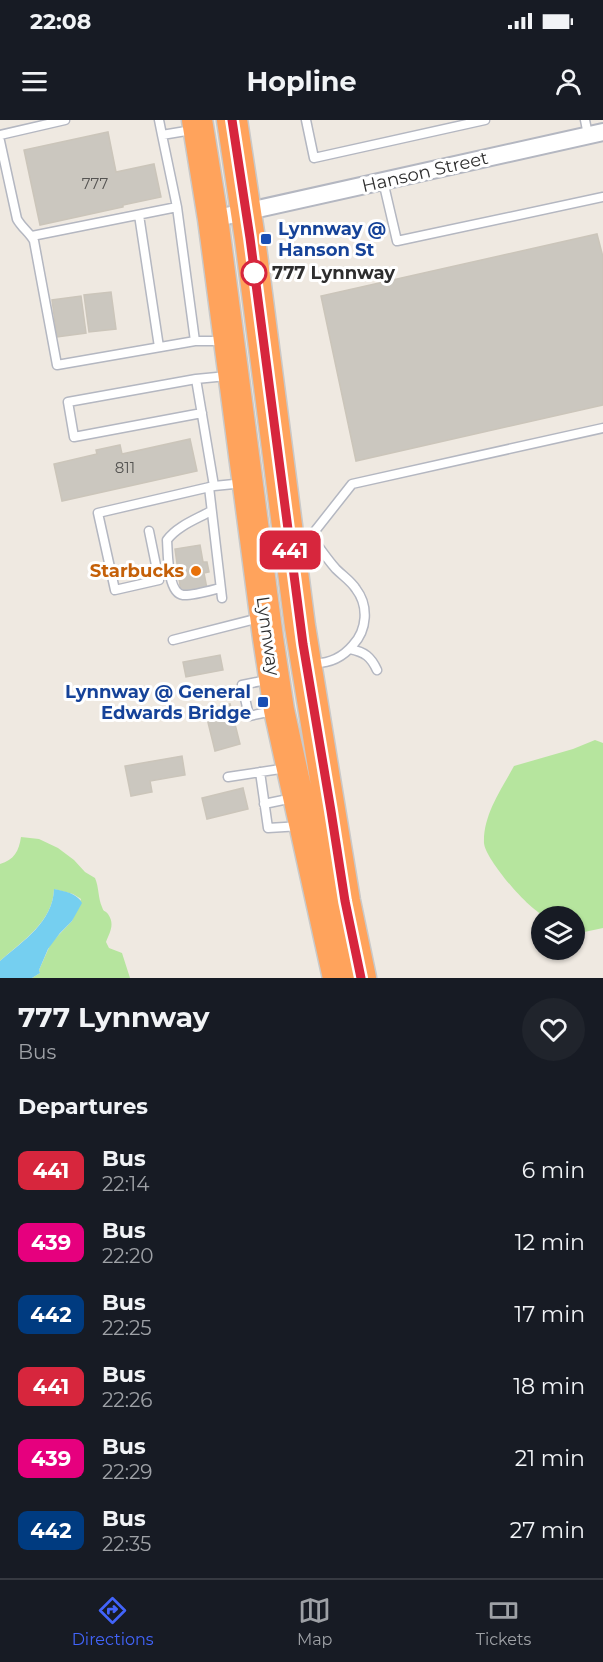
<!DOCTYPE html>
<style>
body{margin:0;font-family:Montserrat,sans-serif;background:#20242c;color:#f1f3f6;height:100vh;display:flex;flex-direction:column;font-size:22px;white-space:nowrap}
*{box-sizing:border-box;margin:0}
p{font-size:20px;color:#9ea1a6}
.icon{flex:none;width:33px;height:33px;fill:none;stroke:currentColor;stroke-width:2;stroke-linecap:round;stroke-linejoin:round}
.map{position:relative;height:858px;overflow:hidden}
.details{display:flex;flex-direction:column;background:#171b24;flex:1}
.details>*{flex:none}
.badge{padding:0 12px;border-radius:9px;font-size:21px;line-height:39px}
.controls{position:absolute;left:531px;top:786px;display:grid;gap:12px}
.controls a{display:grid;place-items:center;width:54px;height:54px;border-radius:50%;background:#171b24;box-shadow:0 2px 4px #0004;font-size:30px}
.map>.badge{position:absolute;translate:-50% -50%;box-shadow:0 0 0 3px #fff}
h2{padding:0 18px;font-size:22px;line-height:54px}
.round{display:grid;place-items:center;flex:none;width:63px;height:63px;border-radius:32px;background:#20242c}
.headline{display:flex;align-items:center;justify-content:space-between;height:102px;padding:0 18px}
h1{font-size:28px;font-weight:700;line-height:45px}
ul{padding:0;list-style:none}
li{display:flex;align-items:center;gap:18px;height:72px;padding:0 18px}
li div{flex:1}
li b{display:block;font-size:22px}
li em{font-style:normal}
li .badge{min-width:66px;font-weight:700;text-align:center}
.status{display:flex;justify-content:space-between;align-items:center;height:42px;padding:0 30px;background:#171b24;direction:ltr}
.status svg{height:16px;fill:currentColor}
header{display:flex;justify-content:space-between;align-items:center;height:78px;padding:0 18px;background:#171b24;font-size:27px;font-weight:700}
.tab-bar{display:flex;justify-content:space-around;align-items:center;height:84px;border-top:2px solid #363941;background:#171b24;font-size:16px;color:#9ea1a6}
.tab-bar a{display:grid;justify-items:center;gap:3px}
.tab-bar .on{color:#4264fb}
.map>svg:first-child{display:block}
.green{fill:#b6e59e}
.water{fill:#75cff0}
.building{fill:#cbc7bf;stroke:#cbc5ba;stroke-width:1.5}
.lines{fill:none;stroke-linecap:round;stroke-linejoin:round}
.lane-casing{stroke:#b4b7c1;stroke-width:11}
.street-casing{stroke:#b4b7c1;stroke-width:20}
.highway-casing{stroke:#c9c9c9;stroke-width:33}
.lane{stroke:#fff;stroke-width:8}
.street{stroke:#fff;stroke-width:16}
.highway{stroke:#ffa35c;stroke-width:30}
.line-casing{stroke:#fff;stroke-width:14}
.line{stroke:#d7263d;stroke-width:9}
.transit-dot{fill:#1a4fb4;stroke:#fff;stroke-width:2}
.stop-dot{fill:#fff;stroke:#d7263d;stroke-width:3}
.food-dot{fill:#e8710a;stroke:#fff;stroke-width:2}
.labels{text-anchor:middle;stroke-width:6;stroke-linejoin:round;paint-order:stroke}
.number-label{font-size:15px;fill:#555452}
.street-label{font-size:18px;fill:#2e2e2e;stroke:#fff}
.transit-label{font-size:18px;font-weight:bold;fill:#164399;stroke:#fff;text-anchor:start}
.stop-label{font-size:18px;font-weight:bold;fill:#2e2e2e;stroke:#fff;text-anchor:start}
.food-label{font-size:18px;font-weight:bold;fill:#c56008;stroke:#fff;text-anchor:end}
</style>
<div class="status"><b>22:08</b><svg viewBox="0 0 49 12"><path d="M0 12V9h3v3zM5 12V6h3v6zM10 12V3h3v9zM15 12V0h3v12zM26 1h20v11H26zM47 4h2v5h-2z"/></svg></div>
<header><svg class="icon" aria-label="menu" viewBox="0 0 24 24"><path d="M4 6h16M4 12h16M4 18h16"/></svg>Hopline<svg class="icon" aria-label="person" viewBox="0 0 24 24"><circle cx="12" cy="8" r="4"/><path d="M4 21q1-7 8-7t8 7"/></svg></header>
<div class="map">
<svg width="603" height="858" viewBox="0 0 603 858">
<rect width="100%" height="100%" fill="#efe9e1"/>
<path class="green" d="M595,620L603,623V808L575,814L574,796C566,796 555,798 546,796C531,793 485,739 484,723C483,695 501,670 514,646L573,629Z
M21,717L39,719L58,728L74,740L85,752L95,758C99,767 98,778 102,787C104,793 104,789 108,794C115,804 110,812 106,822L109,828L122,833L130,858H32L40,853L39,850L51,823L72,801L81,779L73,774L54,769C53,802 22,821 0,841V744C14,740 19,731 21,717Z"/>
<path class="water" d="M54,769C64,771 77,773 82,783L72,801L60,813L48,829L39,850L40,853L32,858H0V841C23,821 53,802 54,769Z"/>
<path class="building" d="M108,12L116,52L154,44L161,77L123,85V87L40,105L24,30Z
M597,114L603,137V285L356,341L321,176Z
M111,172L116,209L89,212L84,175Z
M81,176L86,213L57,217L52,180Z
M190,319L197,351L62,381L54,344L97,334L96,330L120,325L122,334Z
M200,425L203,442H207L209,452L204,453L207,469L181,473L175,429Z
M220,535L223,550L186,557L183,542Z
M230,584L240,624L215,631L205,590Z
M182,636L185,655L150,661L152,672L131,676L125,646Z
M243,668L248,689L207,699L202,678Z"/>
<g class="lines">
<defs>
<path id="lane" d="M159,0L162,15L192,10
M306,0L314,38L485,0
M585,0L588,15
M0,15L65,0
M162,15L177,87L195,221
M0,21L17,99C22,108 30,113 34,121L57,245L195,221H225
M383,61L397,121L603,77
M139,95L159,227
M32,116L177,87
M227,256L196,259L214,366L244,363
M196,259L68,282L74,317L202,293
M209,367L222,478
M211,391C197,399 177,406 167,420C168,432 167,473 183,475C191,476 212,470 220,468
M149,411L159,460L115,470L98,393L214,366
M311,416C319,427 327,439 336,449C343,456 351,461 356,469C369,486 367,510 353,525C342,538 328,544 312,543
M293,417L311,416L352,364L603,308
M173,520L259,498
M350,529C365,532 371,537 377,550
M271,559L242,565L249,596L273,591
M260,652L268,708L301,706
M228,657L287,648
M264,684L293,678"/>
<path id="street" d="M213,99L603,12"/>
<path id="highway" d="M197,0L213,99L268,518L279,590L338,858
M232,0L250,119L300,506L345,781L361,858"/>
</defs>
<use href="#lane" class="lane-casing"/>
<use href="#street" class="street-casing"/>
<use href="#highway" class="highway-casing"/>
<use href="#lane" class="lane"/>
<use href="#street" class="street"/>
<use href="#highway" class="highway"/>
</g>
<g class="lines">
<defs>
<path id="line" d="M232,0L250,118L303,524L331,691L345,781L361,858"/>
</defs>
<use href="#line" class="line-casing"/>
<use href="#line" class="line"/>
</g>
<g class="transit-dot">
<rect x="260" y="113" width="12" height="12" rx="3"/>
<rect x="257" y="576" width="12" height="12" rx="3"/>
</g>
<circle class="stop-dot" cx="254" cy="153" r="12"/>
<circle class="food-dot" cx="196" cy="451" r="6"/>
<g class="labels">
<g class="number-label">
<text x="95" y="69">777</text>
<text x="125" y="353">811</text>
</g>
<g class="street-label">
<text transform="translate(425 52) rotate(-13)" y="6">Hanson Street</text>
<text transform="translate(268 516) rotate(82)" y="6">Lynnway</text>
</g>
<g class="transit-label">
<text x="278" y="115">Lynnway @<tspan x="278" dy="21">Hanson St</tspan></text>
<text x="251" y="578" text-anchor="end">Lynnway @ General<tspan x="251" dy="21">Edwards Bridge</tspan></text>
</g>
<g class="stop-label">
<text x="272" y="159">777 Lynnway</text>
</g>
<g class="food-label">
<text x="184" y="457">Starbucks</text>
</g>
</g>
</svg>
<div class="controls">
<a><svg class="icon" aria-label="layers" viewBox="0 0 24 24"><path d="M12 4l9 5-9 5-9-5zM3 14l9 5 9-5"/></svg></a>
</div>
<b class="badge" style="left:290px;top:430px;background:#d7263d;color:#fff">441</b>
</div>
<section class="details">
<div class="headline"><div><h1>777 Lynnway</h1><p>Bus</p></div><a class="round"><svg class="icon" aria-label="heart" viewBox="0 0 24 24"><path d="M12 20l-8-8c-3-5 5-10 8-4 3-6 11-1 8 4z"/></svg></a></div>
<h2>Departures</h2>
<ul>
<li><span class="badge" style="background:#d7263d;color:#fff">441</span><div><b>Bus</b><p>22:14</p></div><em>6 min</em></li>
<li><span class="badge" style="background:#e6007e;color:#fff">439</span><div><b>Bus</b><p>22:20</p></div><em>12 min</em></li>
<li><span class="badge" style="background:#003b80;color:#fff">442</span><div><b>Bus</b><p>22:25</p></div><em>17 min</em></li>
<li><span class="badge" style="background:#d7263d;color:#fff">441</span><div><b>Bus</b><p>22:26</p></div><em>18 min</em></li>
<li><span class="badge" style="background:#e6007e;color:#fff">439</span><div><b>Bus</b><p>22:29</p></div><em>21 min</em></li>
<li><span class="badge" style="background:#003b80;color:#fff">442</span><div><b>Bus</b><p>22:35</p></div><em>27 min</em></li>
</ul>
</section>
<nav class="tab-bar">
<a class="on"><svg class="icon" aria-label="directions" viewBox="0 0 24 24"><path d="M12 3l9 9-9 9-9-9zM9 14v-3h6M13 9l2 2-2 2"/></svg>Directions</a>
<a><svg class="icon" aria-label="map" viewBox="0 0 24 24"><path d="M3 6l6-2 6 2 6-2v14l-6 2-6-2-6 2zM9 4v14M15 6v14"/></svg>Map</a>
<a><svg class="icon" aria-label="tickets" viewBox="0 0 24 24"><path d="M3 7h18v10H3zM15 7v10"/></svg>Tickets</a>
</nav>
